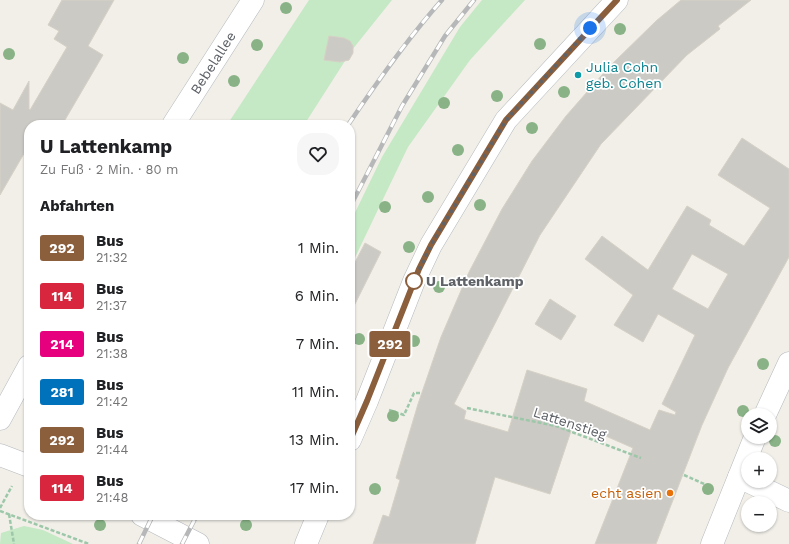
<!DOCTYPE html>
<html lang="de">
<meta charset="utf-8">
<style>
body{margin:0;font-family:"Work Sans",sans-serif;background:#f6f6f6;color:#202124;height:100vh;display:flex;flex-direction:column;font-size:15px;white-space:nowrap}
*{box-sizing:border-box;margin:0}
p{font-size:13px;color:#757577}
.icon{flex:none;width:22px;height:22px;fill:none;stroke:currentColor;stroke-width:2;stroke-linecap:round;stroke-linejoin:round}
.map{position:relative;flex:1;overflow:hidden}
.drawer{position:absolute;left:24px;top:120px;width:331px;height:400px;display:flex;flex-direction:column;background:#fff;border-radius:16px;box-shadow:0 1px 3px #0004}
.drawer>*{flex:none}
.badge{padding:0 8px;border-radius:3px;font-size:14px;line-height:26px}
.tools{position:absolute;left:741px;top:408px;display:grid;gap:8px}
.tools a{display:grid;place-items:center;width:36px;height:36px;border-radius:50%;background:#fff;box-shadow:0 1px 3px #0004;font-size:20px}
.you{position:absolute;width:20px;height:20px;margin:-10px;border:3px solid #fff;border-radius:50%;background:#1a73e8;box-shadow:0 0 0 6px #1a73e833}
.map>.badge{position:absolute;translate:-50% -50%;box-shadow:0 0 0 2px #fff}
h2{padding:0 16px;font-size:15px;line-height:36px}
.round{display:grid;place-items:center;flex:none;width:42px;height:42px;border-radius:16px;background:#f6f6f6}
.head{display:flex;align-items:center;justify-content:space-between;height:68px;padding:0 16px}
h1{font-size:19px;font-weight:700;line-height:30px}
ul{padding:0;list-style:none}
li{display:flex;align-items:center;gap:12px;height:48px;padding:0 16px}
li div{flex:1}
li b{display:block;font-size:15px}
li em{font-style:normal}
li .badge{min-width:44px;font-weight:700;text-align:center}
.map>svg:first-child{display:block}
.green{fill:#c5e8c5}
.building{fill:#cccac5;stroke:#d6d1c6;fill-rule:evenodd}
.lines{fill:none;stroke-linecap:round;stroke-linejoin:round}
.minor-casing{stroke:#b5b8bc;stroke-width:23}
.tertiary-casing{stroke:#b5b8bc;stroke-width:23}
.secondary-casing{stroke:#b6babf;stroke-width:23}
.path{stroke:#9cc7a9;stroke-width:2.5;stroke-dasharray:4 2;stroke-linecap:butt}
.minor{stroke:#fff;stroke-width:22}
.tertiary{stroke:#fff;stroke-width:22}
.secondary{stroke:#fff;stroke-width:22}
.rail-casing{stroke:#b6b7b8;stroke-width:4.5}
.rail{stroke:#fff;stroke-width:3;stroke-dasharray:9;stroke-linecap:butt}
.tree{fill:#89b387}
.line-casing{stroke:#fff;stroke-width:9}
.line{stroke:#8b5e3c;stroke-width:6}
.walk{stroke:#5f6368;stroke-width:4;stroke-dasharray:0 7.2}
.culture-dot{fill:#0f9aa8;stroke:#fff;stroke-width:1.5}
.stop-dot{fill:#fff;stroke:#8b5e3c;stroke-width:2}
.food-dot{fill:#e8710a;stroke:#fff;stroke-width:1.5}
.labels{text-anchor:middle;stroke-width:3.5;stroke-linejoin:round;paint-order:stroke}
.street-label{font-size:14px;fill:#5f6368;stroke:#fff}
.culture-label{font-size:14px;fill:#0d838f;stroke:#fff;text-anchor:start}
.stop-label{font-size:14px;font-weight:bold;fill:#5f6368;stroke:#fff;text-anchor:start}
.food-label{font-size:14px;fill:#c56008;stroke:#fff;text-anchor:end}
</style>
<div class="map">
<svg width="789" height="544" viewBox="0 0 789 544">
<rect width="100%" height="100%" fill="#f1efe8"/>
<path class="green" d="M309,0H392L352,50L304,125H227Z
M482,0H525L470,60L408,147L350,268V223L382,157L460,27Z
M24,526L43,530L73,544H0L1,533Z"/>
<path class="building" d="M62,0H114L88,46L103,55L62,125H29V145L0,195V103L13,110L29,81V109L30,110L67,47L54,39L59,31L48,25Z
M681,0H751L718,26L720,29L687,55L601,144L540,235L454,404L466,411L464,419L508,432L527,370L587,389L584,401L650,430L659,410L675,415L676,412L662,404L695,335L658,314L643,342L614,325L633,295L585,259L602,236L648,270L687,206L711,220L709,225L744,246L770,208L718,175L742,138L789,169V257L728,368L702,425L656,544H595L633,448L574,422L550,494L495,477L475,544H373L383,515L389,517L400,480L396,478L418,404L441,337L469,272L502,209L532,161L566,116L609,67L656,21ZM692,254L728,274L708,309L672,289Z
M329,36L344,38L350,41L353,46V53L349,60L340,62L324,60Z
M365,243L381,252L350,314V272Z
M550,299L576,316L561,340L535,324Z"/>
<g class="lines">
<defs>
<path id="minor" d="M350,440L367,401L414,281L431,245L506,120L617,0
M0,455L29,466
M739,477L789,501
M142,515L198,544
M306,544L318,515"/>
<path id="tertiary" d="M765,415L789,363
M712,544L755,437"/>
<g id="secondary">
<path id="s1" d="M173,125L253,0"/>
<path d="M0,419L29,366"/>
</g>
</defs>
<use href="#minor" class="minor-casing"/>
<use href="#tertiary" class="tertiary-casing"/>
<use href="#secondary" class="secondary-casing"/>
<path class="path" d="M350,346L354,348L350,355
M467,408L556,426L641,458
M389,410L404,415L414,393H422
M684,475L711,487
M0,508L12,486
M0,511L89,544
M9,514L14,544"/>
<use href="#minor" class="minor"/>
<use href="#tertiary" class="tertiary"/>
<use href="#secondary" class="secondary"/>
<defs>
<path id="rail" d="M348,125C377,82 407,39 442,0
M350,207L402,106L445,36L474,0
M139,544L153,515
M182,544L197,515"/>
</defs>
<use href="#rail" class="rail-casing"/>
<use href="#rail" class="rail"/>
</g>
<g class="tree">
<circle cx="286" cy="8" r="6"/>
<circle cx="620" cy="29" r="6"/>
<circle cx="540" cy="44" r="6"/>
<circle cx="257" cy="45" r="6"/>
<circle cx="9" cy="54" r="6"/>
<circle cx="183" cy="58" r="6"/>
<circle cx="234" cy="81" r="6"/>
<circle cx="564" cy="92" r="6"/>
<circle cx="497" cy="96" r="6"/>
<circle cx="444" cy="103" r="6"/>
<circle cx="532" cy="128" r="6"/>
<circle cx="458" cy="150" r="6"/>
<circle cx="428" cy="197" r="6"/>
<circle cx="480" cy="205" r="6"/>
<circle cx="385" cy="207" r="6"/>
<circle cx="409" cy="247" r="6"/>
<circle cx="439" cy="287" r="6"/>
<circle cx="359" cy="339" r="6"/>
<circle cx="414" cy="341" r="6"/>
<circle cx="763" cy="364" r="6"/>
<circle cx="743" cy="411" r="6"/>
<circle cx="393" cy="416" r="6"/>
<circle cx="775" cy="441" r="6"/>
<circle cx="375" cy="489" r="6"/>
<circle cx="708" cy="489" r="6"/>
<circle cx="100" cy="525" r="6"/>
<circle cx="246" cy="525" r="6"/>
</g>
<g class="lines">
<defs>
<path id="line" d="M350,440L367,401L419,269L431,245L506,120L617,0"/>
</defs>
<use href="#line" class="line-casing"/>
<use href="#line" class="line"/>
<path class="walk" d="M414,281L431,245L506,120L590,28"/>
</g>
<circle class="culture-dot" cx="578" cy="75" r="4"/>
<circle class="stop-dot" cx="414" cy="281" r="8"/>
<circle class="food-dot" cx="670" cy="493" r="4"/>
<g class="labels">
<g class="street-label">
<text dy="5" stroke="none"><textPath href="#s1" startOffset="74">Bebelallee</textPath></text>
<text transform="translate(570 423) rotate(18)" y="5">Lattenstieg</text>
</g>
<g class="culture-label">
<text x="586" y="72">Julia Cohn<tspan x="586" dy="16">geb. Cohen</tspan></text>
</g>
<g class="stop-label">
<text x="426" y="286">U Lattenkamp</text>
</g>
<g class="food-label">
<text x="662" y="498">echt asien</text>
</g>
</g>
</svg>
<div class="tools">
<a><svg class="icon" aria-label="layers" viewBox="0 0 24 24"><path d="M12 4l9 5-9 5-9-5zM3 14l9 5 9-5"/></svg></a>
<a>+</a>
<a>−</a>
</div>
<div class="you" style="left:590px;top:28px"></div>
<b class="badge" style="left:390px;top:344px;background:#8b5e3c;color:#fff">292</b>
<section class="drawer">
<div class="head"><div><h1>U Lattenkamp</h1><p>Zu Fuß · 2 Min. · 80 m</p></div><a class="round"><svg class="icon" aria-label="heart" viewBox="0 0 24 24"><path d="M12 20l-8-8c-3-5 5-10 8-4 3-6 11-1 8 4z"/></svg></a></div>
<h2>Abfahrten</h2>
<ul>
<li><span class="badge" style="background:#8b5e3c;color:#fff">292</span><div><b>Bus</b><p>21:32</p></div><em>1 Min.</em></li>
<li><span class="badge" style="background:#d7263d;color:#fff">114</span><div><b>Bus</b><p>21:37</p></div><em>6 Min.</em></li>
<li><span class="badge" style="background:#e6007e;color:#fff">214</span><div><b>Bus</b><p>21:38</p></div><em>7 Min.</em></li>
<li><span class="badge" style="background:#0072bc;color:#fff">281</span><div><b>Bus</b><p>21:42</p></div><em>11 Min.</em></li>
<li><span class="badge" style="background:#8b5e3c;color:#fff">292</span><div><b>Bus</b><p>21:44</p></div><em>13 Min.</em></li>
<li><span class="badge" style="background:#d7263d;color:#fff">114</span><div><b>Bus</b><p>21:48</p></div><em>17 Min.</em></li>
</ul>
</section>
</div>
